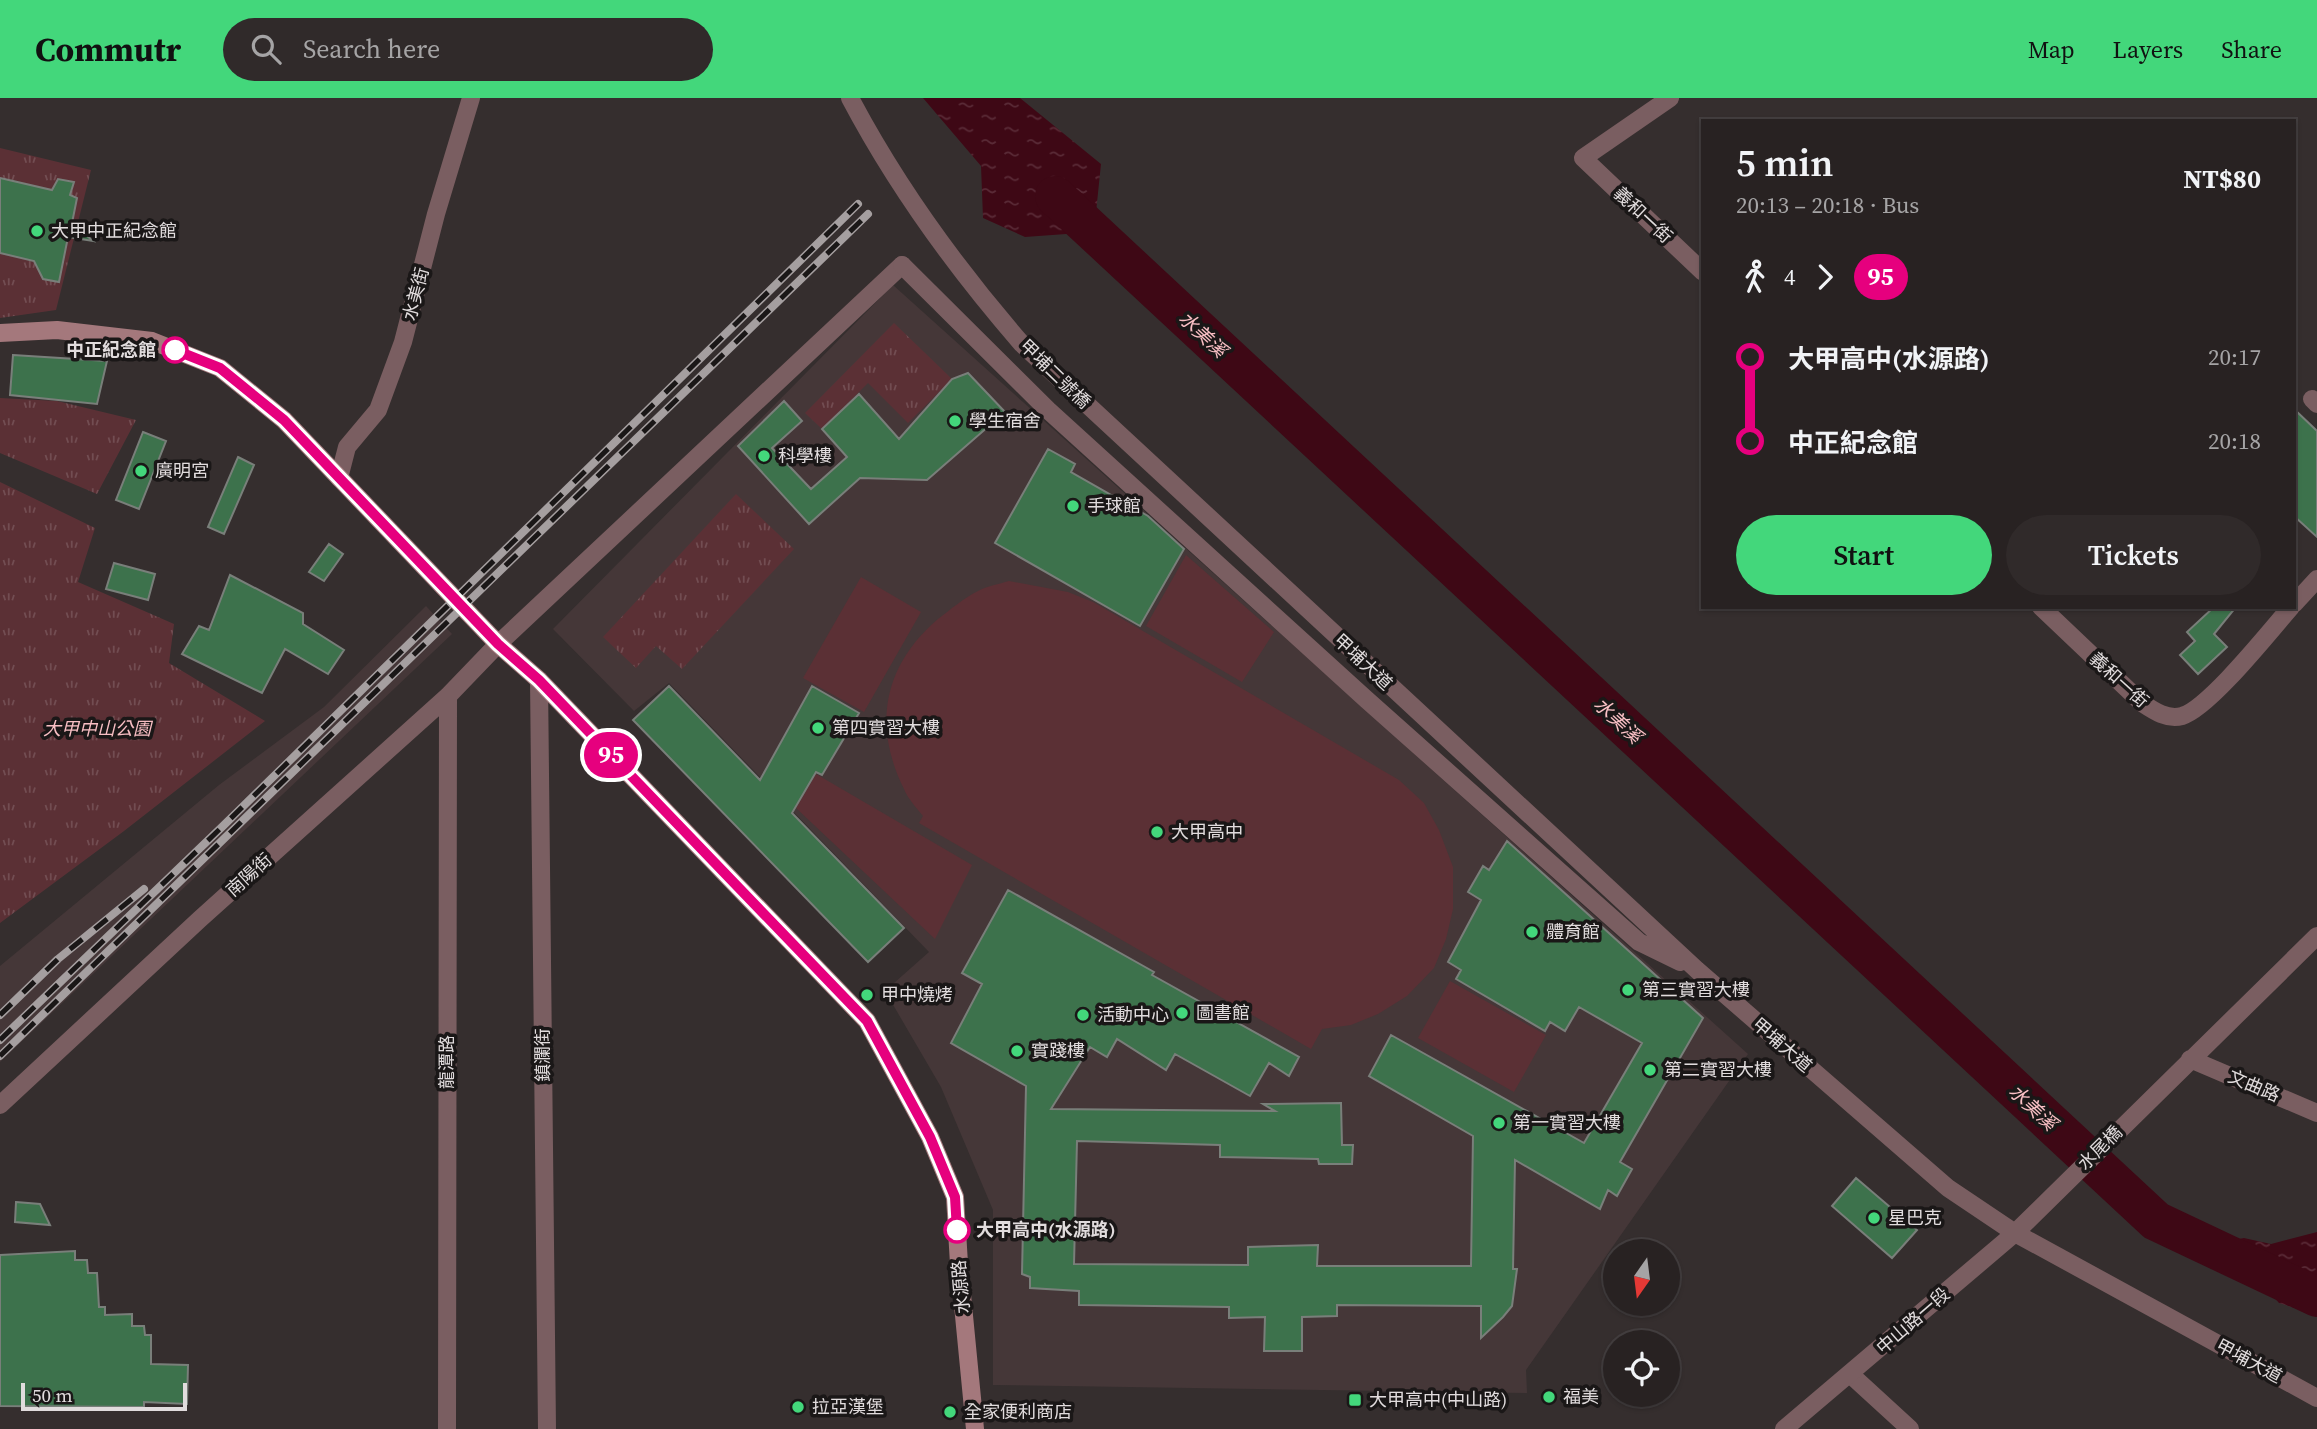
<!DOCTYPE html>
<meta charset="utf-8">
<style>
body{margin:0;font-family:"Source Serif 4","Noto Sans TC",serif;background:#302a2a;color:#f1f3f6;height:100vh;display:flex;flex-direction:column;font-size:26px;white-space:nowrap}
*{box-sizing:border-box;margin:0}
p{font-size:23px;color:#a5a4a5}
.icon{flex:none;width:38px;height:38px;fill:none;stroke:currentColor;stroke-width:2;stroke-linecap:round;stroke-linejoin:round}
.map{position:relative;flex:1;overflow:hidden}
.sheet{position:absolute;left:1701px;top:21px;width:595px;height:490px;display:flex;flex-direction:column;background:#282222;border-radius:0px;box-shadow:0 2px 5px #0004,0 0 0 2px #443f40}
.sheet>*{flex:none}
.badge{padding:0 14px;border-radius:23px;font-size:24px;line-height:46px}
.needle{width:46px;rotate:194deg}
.controls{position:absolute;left:1603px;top:1141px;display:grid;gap:14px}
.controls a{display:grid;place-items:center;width:77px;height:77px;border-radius:50%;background:#282222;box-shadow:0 2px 5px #0004,0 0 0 2px #443f40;font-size:35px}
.scale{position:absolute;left:21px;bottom:18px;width:166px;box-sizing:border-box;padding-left:7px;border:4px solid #e1dcdd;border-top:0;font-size:19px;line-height:24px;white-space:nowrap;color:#e1dcdd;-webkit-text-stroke:5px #1a1717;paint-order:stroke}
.map>.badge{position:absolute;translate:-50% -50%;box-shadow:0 0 0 4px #fff}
.legs{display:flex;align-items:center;gap:10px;height:77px;padding:0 35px;font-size:23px}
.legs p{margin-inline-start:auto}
.headline{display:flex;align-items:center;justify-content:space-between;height:119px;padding:0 35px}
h1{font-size:38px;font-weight:600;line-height:52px}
.primary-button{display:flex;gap:14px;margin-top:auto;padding:14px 35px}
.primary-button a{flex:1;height:80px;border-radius:42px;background:#43d77b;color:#111;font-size:28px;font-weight:600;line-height:80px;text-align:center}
.primary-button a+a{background:#302a2a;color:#f1f3f6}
ul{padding:0 35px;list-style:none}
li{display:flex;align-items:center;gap:24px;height:84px;font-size:26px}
li i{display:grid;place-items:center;width:10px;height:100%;margin:0 9px;background:currentColor}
li i::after{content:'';width:18px;height:18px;margin:-9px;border:5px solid;border-radius:50%;background:#282222}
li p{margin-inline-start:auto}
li:first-child i{background:linear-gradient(#0000 50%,currentColor 0)}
li:last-child i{background:linear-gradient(currentColor 50%,#0000 0)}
header{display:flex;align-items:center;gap:42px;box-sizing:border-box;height:98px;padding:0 35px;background:#43d77b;color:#111}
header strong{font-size:33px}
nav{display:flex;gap:38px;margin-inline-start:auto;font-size:24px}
.search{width:490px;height:63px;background:#302a2a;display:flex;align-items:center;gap:18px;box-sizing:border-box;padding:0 24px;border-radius:38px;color:#a5a4a5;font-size:26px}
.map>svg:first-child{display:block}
.built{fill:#453738}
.grass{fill:url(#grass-tufts)}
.pitch{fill:#5b3035}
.water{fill:url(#water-ripples)}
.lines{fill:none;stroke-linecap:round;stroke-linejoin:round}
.river{stroke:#3e0815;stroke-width:40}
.building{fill:#3d724c;stroke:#797f7a;stroke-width:2}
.pedestrian{stroke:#7a5e61;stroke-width:18}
.minor{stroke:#7a5e61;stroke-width:18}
.tertiary{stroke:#7a5e61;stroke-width:18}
.secondary{stroke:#a4787c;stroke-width:18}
.rail-casing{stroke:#a59fa0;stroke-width:8}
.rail{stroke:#1a1717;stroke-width:5;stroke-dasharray:16;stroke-linecap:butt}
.line-1-casing{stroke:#fff;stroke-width:16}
.line-1{stroke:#e6007e;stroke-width:10}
.poi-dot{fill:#43d77b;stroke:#1a1717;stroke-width:2.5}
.stop-1-dot{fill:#fff;stroke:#e6007e;stroke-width:3.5}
.labels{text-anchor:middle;stroke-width:7;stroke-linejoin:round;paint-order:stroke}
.street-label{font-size:18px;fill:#e1dcdd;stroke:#1a1717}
.poi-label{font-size:18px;fill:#e1dcdd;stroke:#1a1717;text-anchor:start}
.stop-label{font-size:18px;font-weight:bold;fill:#e1dcdd;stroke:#1a1717;text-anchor:end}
.park-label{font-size:18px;font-style:italic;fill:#f8bec3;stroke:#1a1717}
.water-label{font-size:19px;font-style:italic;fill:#fbc1c6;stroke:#1a1717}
</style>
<header>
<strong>Commutr</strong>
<div class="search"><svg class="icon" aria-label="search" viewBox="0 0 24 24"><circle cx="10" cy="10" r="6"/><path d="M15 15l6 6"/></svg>Search here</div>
<nav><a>Map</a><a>Layers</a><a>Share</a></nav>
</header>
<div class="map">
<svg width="2317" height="1331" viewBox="0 0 2317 1331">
<defs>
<pattern id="grass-tufts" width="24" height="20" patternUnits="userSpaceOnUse" patternTransform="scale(1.75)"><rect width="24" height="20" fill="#5b3035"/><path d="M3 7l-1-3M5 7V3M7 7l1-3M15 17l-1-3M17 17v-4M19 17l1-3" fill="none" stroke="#724d52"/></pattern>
<pattern id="water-ripples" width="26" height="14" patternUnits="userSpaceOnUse" patternTransform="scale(1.75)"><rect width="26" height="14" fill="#3e0815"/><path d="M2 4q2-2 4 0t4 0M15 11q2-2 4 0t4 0" fill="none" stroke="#5a2b37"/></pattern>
</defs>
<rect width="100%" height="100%" fill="#352e2e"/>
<path class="built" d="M893,187L1748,956L1526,1272L1527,1295L993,1287V1112L941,989L885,893L929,854L669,585L634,613L553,531Z
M426,508L452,536L0,964V868L219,687L324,609Z"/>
<path class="grass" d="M0,50L91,72L56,212L0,220Z
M894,225L952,281L908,325L868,285L822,331L805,315Z
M0,300L57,303L136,322L97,396L0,355Z
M0,384L95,430L78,484L174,526L169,565L265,623L124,733L0,825Z
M736,396L794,451L682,571L656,548L636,570L603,539Z"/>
<path class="pitch" d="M1186,457L1274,534L1242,584L1146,528Z
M861,479L921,514L864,614L803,580Z
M1009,483L1068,494L1093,504L1399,682L1424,705L1439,732L1453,769V811L1446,841L1434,870L1407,898L1378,916L1351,927L1322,931L1311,951L919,725L923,718C916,709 908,701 904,691C872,627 884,567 938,521C951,511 964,500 978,493C987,488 999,486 1009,483Z
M816,676L972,767L935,841L796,710Z
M1450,883L1546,937L1514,994L1418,940Z"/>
<path class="water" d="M923,0H1020L1101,66L1094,134L1025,139L983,120L981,68Z
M2317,1134V1217L2279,1205L2263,1187L2206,1147L2244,1140L2271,1146Z"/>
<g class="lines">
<path class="river" d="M1055,98L2156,1123L2317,1199"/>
</g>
<path class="building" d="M0,80L52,92L58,81L74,84L70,97L77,100L72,125L93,143L68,139L59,184L43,181L34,163L0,155Z
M13,257L107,263L97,306L10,297Z
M968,275L1005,314L927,382L860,380L809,426L738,348L784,303L802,323L772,350L811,391L847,359L822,331L859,296L899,341L952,281Z
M2294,311L2317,333V439L2294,418Z
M143,334L166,343L139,411L116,402Z
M1048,351L1075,366L1071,374L1148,418L1184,451L1140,528L995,445Z
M238,359L254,367L224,436L208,429Z
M329,446L343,456L324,483L309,474Z
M114,465L155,476L148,502L106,491Z
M230,477L303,515V526L344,552L328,576L285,551L262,595L182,556L199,528L209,532Z
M2214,509H2236L2214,536L2227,549L2198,576L2180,557L2195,543L2187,534Z
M669,588L760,682L812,588L859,615L822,677L816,674L792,715L904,830L868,864L633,622Z
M1507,743L1703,920L1620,1064L1632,1071L1617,1098L1608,1092L1600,1111L1515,1062L1513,1171H1517L1512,1208L1503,1219L1481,1240V1208L1337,1207V1218L1302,1219V1253H1264L1265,1219L1229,1220V1209L1079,1207V1193L1030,1190V1179L1022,1176L1026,988L951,945L982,886L962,875L1008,792L1154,874L1152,877L1299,959L1289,978L1269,965L1250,998L1175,956L1166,972L1117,941L1107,959L1090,949L1051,1011L1275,1013L1263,1006L1341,1005L1342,1047H1353L1352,1066H1319L1318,1061L1220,1059V1047L1077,1043L1074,1166L1248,1167V1149L1318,1147L1317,1168H1471L1473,1038L1369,978L1391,937L1584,1045L1642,945L1579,909L1565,933L1550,924L1545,933L1456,881L1461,872L1448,864L1481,802L1468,794L1483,768L1489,772Z
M1856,1080L1917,1132L1892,1160L1832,1108Z
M16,1104L40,1106L50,1127L15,1124Z
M75,1153V1162H87L88,1175H97L99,1209H105V1217L132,1216V1228H144L145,1237H151V1266L188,1267L187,1306L144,1304V1309L0,1308V1157Z"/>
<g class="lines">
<path class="pedestrian" d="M2312,301L2317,306"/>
<path class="minor" d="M1670,0L1583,60L1703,174
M2294,506L2317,481
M2041,509L2142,605C2154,613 2167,622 2182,618C2209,610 2270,533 2291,509
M539,582L547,1331
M0,1007L200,821L448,598L498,546L902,167
M1850,1276L1910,1331
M447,1331L448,598"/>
<path class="tertiary" d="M850,0C897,89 956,170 1022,246L1697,872L1948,1090L2015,1135L2317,1300
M902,167L1048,312L1367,602L1639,844L1680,864
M339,380L347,349L378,312L403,244L436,116L471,0
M2190,961L2317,1015
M1784,1331L2015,1135L2317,838"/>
<path class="secondary" d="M0,235L57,232L152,243L220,270L284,322L498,546L539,582L867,923L930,1039L955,1099L959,1166L975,1331"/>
<defs>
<path id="rail" d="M0,917L58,861L144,791
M0,942L223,728L858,106
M0,958L868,116"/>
</defs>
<use href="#rail" class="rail-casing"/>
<use href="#rail" class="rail"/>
</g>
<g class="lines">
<defs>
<path id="line-1" d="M175,252L220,270L284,322L498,546L539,582L867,923L930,1039L955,1099L957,1132"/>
</defs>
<use href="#line-1" class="line-1-casing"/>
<use href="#line-1" class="line-1"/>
</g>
<g class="poi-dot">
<circle cx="37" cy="133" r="7"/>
<circle cx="955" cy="323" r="7"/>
<circle cx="764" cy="358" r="7"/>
<circle cx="141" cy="373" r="7"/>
<circle cx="1073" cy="408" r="7"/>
<circle cx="818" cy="630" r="7"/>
<circle cx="1157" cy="734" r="7"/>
<circle cx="1532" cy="834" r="7"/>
<circle cx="1628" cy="892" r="7"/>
<circle cx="867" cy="897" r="7"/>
<circle cx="1182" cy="915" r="7"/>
<circle cx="1083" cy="917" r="7"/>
<circle cx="1017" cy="953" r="7"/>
<circle cx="1650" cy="972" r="7"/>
<circle cx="1499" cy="1025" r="7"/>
<circle cx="1874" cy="1120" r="7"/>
<circle cx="1549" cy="1299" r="7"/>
<rect x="1348" y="1295" width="14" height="14" rx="3.5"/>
<circle cx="798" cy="1309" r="7"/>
<circle cx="950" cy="1314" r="7"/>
</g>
<g class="stop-1-dot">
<circle cx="175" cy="252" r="12"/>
<circle cx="957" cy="1132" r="12"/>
</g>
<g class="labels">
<g class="street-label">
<text transform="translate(1643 117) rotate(43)" y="6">義和一街</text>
<text transform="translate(416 196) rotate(-75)" y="6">水美街</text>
<text transform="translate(1055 276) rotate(44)" y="6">甲埔二號橋</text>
<text transform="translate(1363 564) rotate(43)" y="6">甲埔大道</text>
<text transform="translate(2119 582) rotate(42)" y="6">義和一街</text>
<text transform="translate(249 777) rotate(-42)" y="6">南陽街</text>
<text transform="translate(1782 947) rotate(41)" y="6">甲埔大道</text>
<text transform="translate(543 957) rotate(-90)" y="6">鎮瀾街</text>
<text transform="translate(447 964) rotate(-90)" y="6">龍潭路</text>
<text transform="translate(2254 988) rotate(23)" y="6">文曲路</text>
<text transform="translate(2100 1050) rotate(-45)" y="6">水尾橋</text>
<text transform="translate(961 1189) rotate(-95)" y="6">水源路</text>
<text transform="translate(1913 1223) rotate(-41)" y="6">中山路一段</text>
<text transform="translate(2249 1263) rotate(28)" y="6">甲埔大道</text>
</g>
<g class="poi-label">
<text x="51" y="139">大甲中正紀念館</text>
<text x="969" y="329">學生宿舍</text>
<text x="778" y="364">科學樓</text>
<text x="155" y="379">廣明宮</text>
<text x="1087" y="414">手球館</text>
<text x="832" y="636">第四實習大樓</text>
<text x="1171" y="740">大甲高中</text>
<text x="1546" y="840">體育館</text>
<text x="1642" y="898">第三實習大樓</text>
<text x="881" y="903">甲中燒烤</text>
<text x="1196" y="921">圖書館</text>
<text x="1097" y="923">活動中心</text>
<text x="1031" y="959">實踐樓</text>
<text x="1664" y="978">第二實習大樓</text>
<text x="1513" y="1031">第一實習大樓</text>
<text x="1888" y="1126">星巴克</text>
<text x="1563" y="1305">福美</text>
<text x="1369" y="1308">大甲高中(中山路)</text>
<text x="812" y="1315">拉亞漢堡</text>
<text x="964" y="1320">全家便利商店</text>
</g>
<g class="stop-label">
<text x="156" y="258">中正紀念館</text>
<text x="976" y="1138" text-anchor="start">大甲高中(水源路)</text>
</g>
<g class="park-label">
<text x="97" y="637">大甲中山公園</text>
</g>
<g class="water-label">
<text transform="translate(1203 236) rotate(43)" y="7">水美溪</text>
<text transform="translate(1618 622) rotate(43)" y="7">水美溪</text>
<text transform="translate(2033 1009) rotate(43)" y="7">水美溪</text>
</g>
</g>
</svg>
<div class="controls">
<a><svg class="needle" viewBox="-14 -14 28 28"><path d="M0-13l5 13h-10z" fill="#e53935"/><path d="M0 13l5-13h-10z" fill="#a5a4a5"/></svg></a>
<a><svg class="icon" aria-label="locate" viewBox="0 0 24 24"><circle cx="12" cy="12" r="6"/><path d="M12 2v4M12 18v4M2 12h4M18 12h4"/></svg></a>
</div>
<div class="scale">50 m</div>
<b class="badge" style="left:611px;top:657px;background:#e6007e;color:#fff">95</b>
<section class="sheet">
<div class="headline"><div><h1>5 min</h1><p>20:13 – 20:18 · Bus</p></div><b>NT$80</b></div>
<div class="legs"><svg class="icon" aria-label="walk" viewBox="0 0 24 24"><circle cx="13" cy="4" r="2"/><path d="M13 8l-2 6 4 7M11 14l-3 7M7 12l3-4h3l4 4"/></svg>4<svg class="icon" aria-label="forward" viewBox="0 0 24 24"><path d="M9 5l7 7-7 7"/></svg><b class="badge" style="background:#e6007e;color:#fff">95</b></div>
<ul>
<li><i style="color:#e6007e"></i><b>大甲高中(水源路)</b><p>20:17</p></li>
<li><i style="color:#e6007e"></i><b>中正紀念館</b><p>20:18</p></li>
</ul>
<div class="primary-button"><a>Start</a><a>Tickets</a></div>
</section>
</div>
